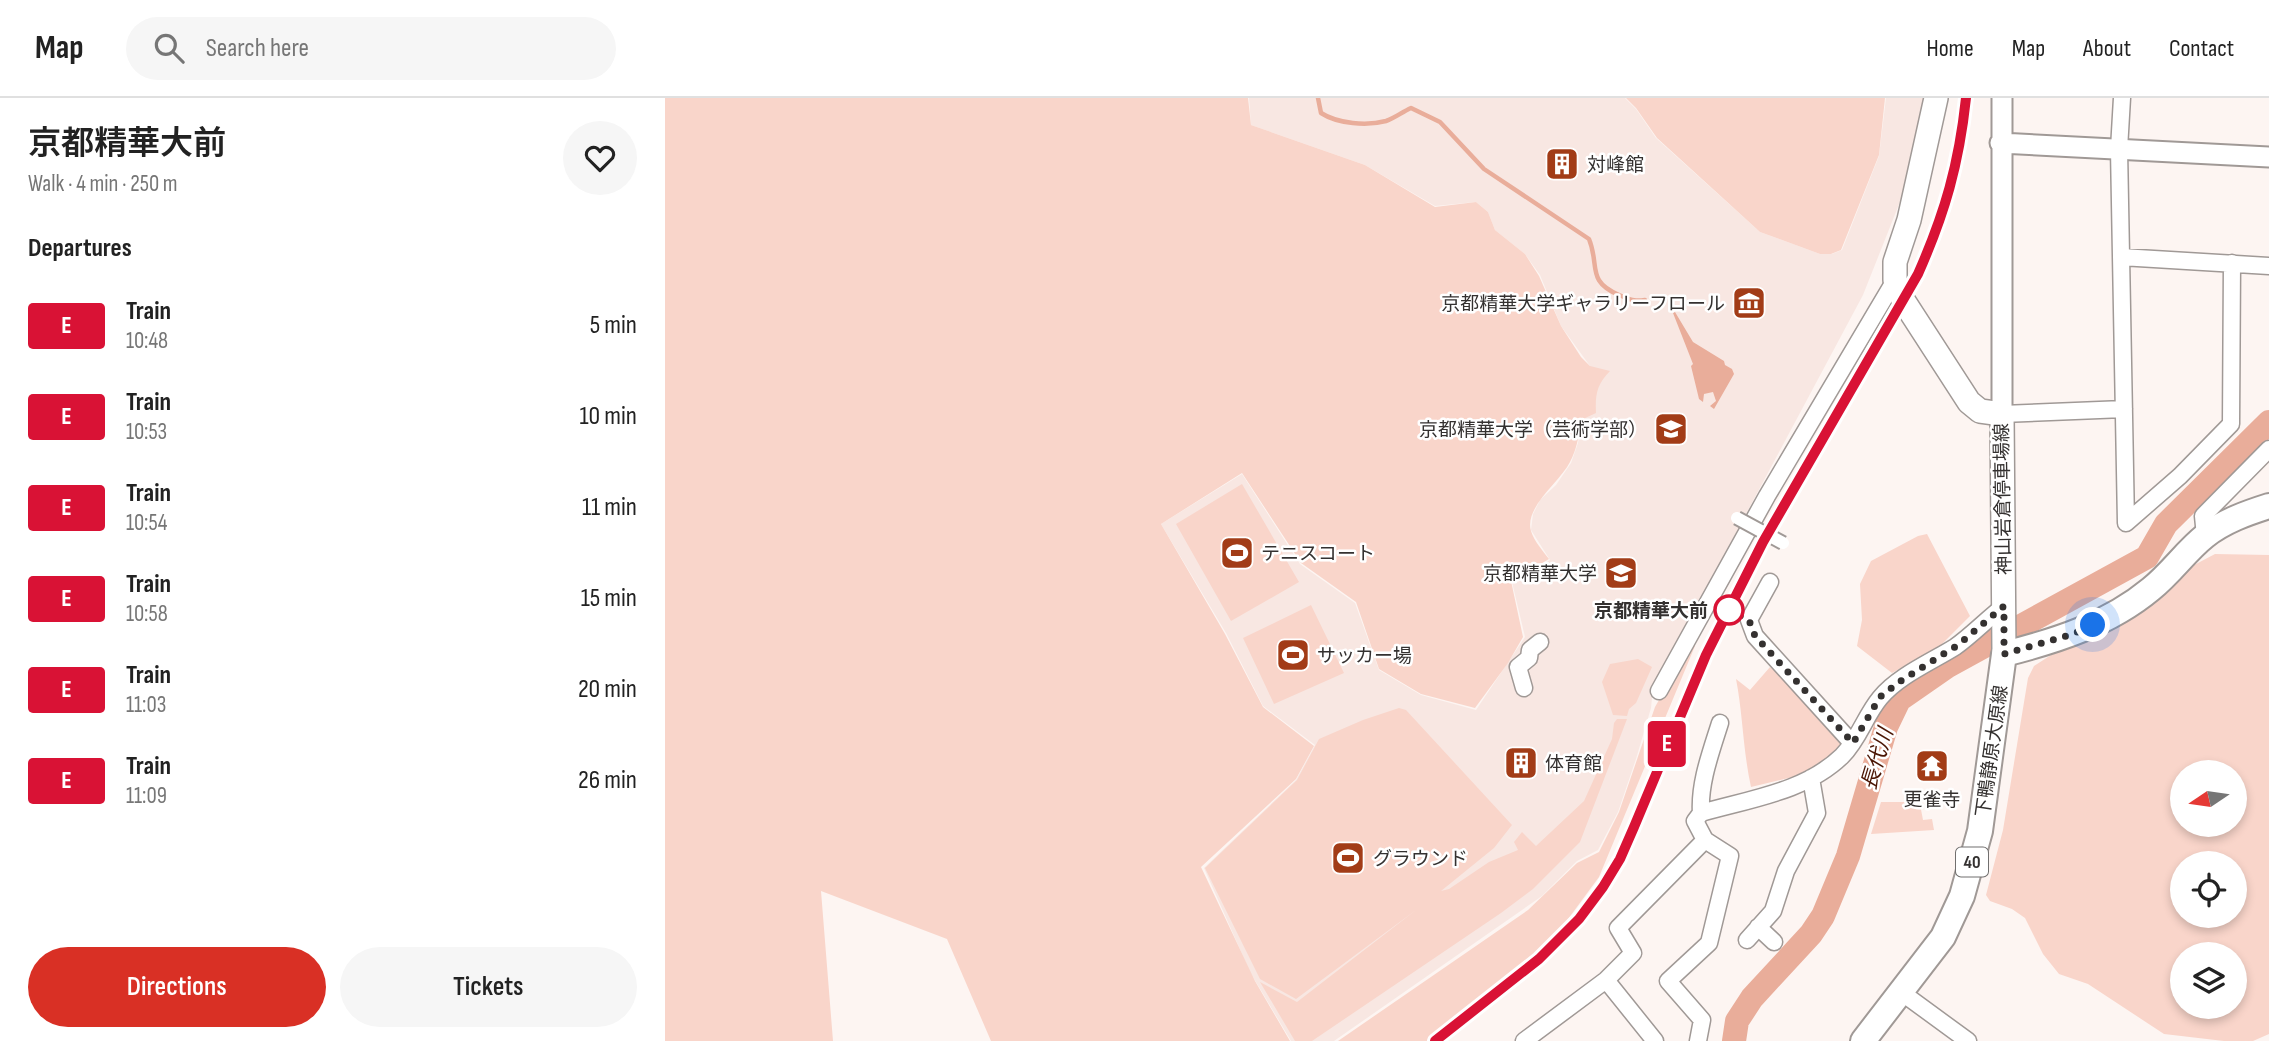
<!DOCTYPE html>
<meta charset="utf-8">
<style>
body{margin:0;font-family:"Sofia Sans Condensed","Noto Sans JP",sans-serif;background:#f6f6f6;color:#222;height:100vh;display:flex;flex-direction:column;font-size:26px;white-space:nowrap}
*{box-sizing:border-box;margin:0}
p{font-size:23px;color:#767676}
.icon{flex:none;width:38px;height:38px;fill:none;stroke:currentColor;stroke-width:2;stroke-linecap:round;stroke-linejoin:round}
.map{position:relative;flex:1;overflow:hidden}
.side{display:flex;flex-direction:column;background:#fff;width:665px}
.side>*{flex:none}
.badge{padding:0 14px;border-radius:5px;font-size:24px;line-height:46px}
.needle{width:46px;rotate:257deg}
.fabs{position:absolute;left:1505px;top:662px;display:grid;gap:14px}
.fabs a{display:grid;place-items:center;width:77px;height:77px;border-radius:50%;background:#fff;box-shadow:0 4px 10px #0003;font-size:35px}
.you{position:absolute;width:35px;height:35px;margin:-18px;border:5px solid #fff;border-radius:50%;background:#1a73e8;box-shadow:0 0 0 10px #1a73e833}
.map>.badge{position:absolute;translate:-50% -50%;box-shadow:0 0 0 4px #fff}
h2{padding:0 28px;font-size:26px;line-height:63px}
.round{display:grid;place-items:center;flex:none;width:74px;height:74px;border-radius:37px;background:#f6f6f6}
.summary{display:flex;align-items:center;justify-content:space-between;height:119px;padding:0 28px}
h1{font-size:33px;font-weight:600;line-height:52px}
.button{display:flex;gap:14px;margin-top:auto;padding:14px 28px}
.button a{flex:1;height:80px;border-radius:42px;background:#d93025;color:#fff;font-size:28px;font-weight:600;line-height:80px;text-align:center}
.button a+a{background:#f6f6f6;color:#222}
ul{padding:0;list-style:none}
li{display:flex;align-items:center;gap:21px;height:91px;padding:0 28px}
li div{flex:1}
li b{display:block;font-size:26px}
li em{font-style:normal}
li .badge{min-width:77px;font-weight:700;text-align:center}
header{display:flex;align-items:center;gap:42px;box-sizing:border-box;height:98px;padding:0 35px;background:#fff;border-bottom:2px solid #e0e0e0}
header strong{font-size:33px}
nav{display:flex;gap:38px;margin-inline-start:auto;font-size:24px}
.search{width:490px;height:63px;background:#f6f6f6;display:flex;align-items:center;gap:18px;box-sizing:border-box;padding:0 24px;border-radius:38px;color:#767676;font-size:26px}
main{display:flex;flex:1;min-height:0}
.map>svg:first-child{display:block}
.built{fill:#f8e7e2}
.green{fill:#f9d5ca;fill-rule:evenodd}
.water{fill:#e9ad9a}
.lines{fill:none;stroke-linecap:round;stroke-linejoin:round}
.stream{stroke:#e9ad9a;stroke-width:4.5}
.river{stroke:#e9ad9a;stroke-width:24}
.minor-casing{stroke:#a09996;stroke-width:19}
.tertiary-casing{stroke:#a09996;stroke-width:23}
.secondary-casing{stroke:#a09996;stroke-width:26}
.primary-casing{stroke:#a09996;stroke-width:28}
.minor{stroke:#fff;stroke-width:16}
.tertiary{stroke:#fff;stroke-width:19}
.secondary{stroke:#fff;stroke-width:23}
.primary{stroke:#fff;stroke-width:24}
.rail{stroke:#a19c9a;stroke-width:4.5;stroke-dasharray:10 5;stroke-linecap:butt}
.pedestrian-bridge-casing{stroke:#a09996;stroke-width:16;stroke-linecap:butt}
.pedestrian-bridge{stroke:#fff;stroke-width:12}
.line-casing{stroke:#fff;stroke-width:16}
.line{stroke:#d91235;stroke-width:10}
.walk{stroke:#343130;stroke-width:7;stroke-dasharray:0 12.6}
.stop-dot{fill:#fff;stroke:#d91235;stroke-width:3.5}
.labels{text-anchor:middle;stroke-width:5;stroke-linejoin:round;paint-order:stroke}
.shield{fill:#fff;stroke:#716f6e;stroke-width:2}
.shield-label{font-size:18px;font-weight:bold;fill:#343130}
.poi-label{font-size:19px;fill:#343130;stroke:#fff;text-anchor:start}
.street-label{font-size:19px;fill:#343130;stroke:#fff}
.stop-label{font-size:19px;font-weight:bold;fill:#343130;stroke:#fff;text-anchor:end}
.water-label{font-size:21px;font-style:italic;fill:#4b1604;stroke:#fff}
</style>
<header>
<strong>Map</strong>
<div class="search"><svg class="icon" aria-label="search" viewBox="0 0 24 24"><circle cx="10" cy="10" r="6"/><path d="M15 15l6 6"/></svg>Search here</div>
<nav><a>Home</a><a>Map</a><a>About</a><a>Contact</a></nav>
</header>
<main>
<section class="side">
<div class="summary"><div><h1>京都精華大前</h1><p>Walk · 4 min · 250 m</p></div><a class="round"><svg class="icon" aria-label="heart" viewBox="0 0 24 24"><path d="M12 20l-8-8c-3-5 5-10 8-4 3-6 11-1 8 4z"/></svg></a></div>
<h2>Departures</h2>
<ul>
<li><span class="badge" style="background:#d91235;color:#fff">E</span><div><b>Train</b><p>10:48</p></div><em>5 min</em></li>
<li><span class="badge" style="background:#d91235;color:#fff">E</span><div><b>Train</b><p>10:53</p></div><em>10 min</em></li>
<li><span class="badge" style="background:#d91235;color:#fff">E</span><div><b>Train</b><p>10:54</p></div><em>11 min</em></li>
<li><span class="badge" style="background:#d91235;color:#fff">E</span><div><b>Train</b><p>10:58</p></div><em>15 min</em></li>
<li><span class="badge" style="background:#d91235;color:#fff">E</span><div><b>Train</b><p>11:03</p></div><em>20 min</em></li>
<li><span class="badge" style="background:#d91235;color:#fff">E</span><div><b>Train</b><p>11:09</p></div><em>26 min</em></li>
</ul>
<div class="button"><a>Directions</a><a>Tickets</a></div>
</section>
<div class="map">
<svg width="1604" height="943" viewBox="0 0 1604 943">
<rect width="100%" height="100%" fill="#fdf5f2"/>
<path class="built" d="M584,0H960L971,11L991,40L1095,134L1155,156H1167L1177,152L1214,58L1221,0H1265L1248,71L1198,197L988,590L986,610L971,661L953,714L933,752L912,763L877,798L669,943H626L585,874L539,770L631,682L650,647L598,608L561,535L496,426L577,376L635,466L690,505L714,572L756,597L811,612L860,539L847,484L885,462L866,432L868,416L875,402L891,387L906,365L913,345L925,279V268L896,228L875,177L860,156L830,132L823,114L811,104L770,108L700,67L586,27Z"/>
<path class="green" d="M0,0H583L586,27L700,67L770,109L811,104L823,114L830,132L860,156L874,178L896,228L916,259L925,268L945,273C932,286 930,297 931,315L916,322C914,337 912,351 905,364C895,384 859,409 866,433C869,443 878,453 884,461L846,483L858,539L843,565L810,610L756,596L714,571L691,504L636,465L577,375L496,426L560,536L598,609L649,648L631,681L536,769L590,883L625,943H326L282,841L156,793L168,943H0Z
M961,0H1220L1214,57L1176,152L1166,156H1155L1095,134L992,40L971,10Z
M577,386L634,484L566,523L511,426Z
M1262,436L1305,518L1275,548L1227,575L1192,548L1197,522L1195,486L1206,463L1253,438Z
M1550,456L1604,457V936L1588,943H1559L1499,936L1423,886L1394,876L1378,856L1360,820L1347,811L1325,803L1321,797L1338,732L1363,580L1369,568L1512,476ZM1517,674H1570V726H1517ZM1517,765H1570V817H1517ZM1517,856H1570V908H1517Z
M646,507L679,575L609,606L578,540Z
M1026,546L1030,548L934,779L895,832L869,859L808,909L762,943H673L863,812L912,765L934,754L954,714L990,609Z
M973,561L987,569L971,605L964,611L962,618L948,617L937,584L945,566Z
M1105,569L1137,596L1180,644L1155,667L1128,679L1086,689C1078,653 1078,617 1071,581L1085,592Z
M734,610L741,612L847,727L829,750L776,793L784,791L824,764L853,752L849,744L857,734L871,748L919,703L947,641L949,625L952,621H962L915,744L868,791L836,815L647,943H630L595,884L632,904L751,812L631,901L595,881L540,770L632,682L654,641L698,622Z
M1254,701L1258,722L1267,721L1269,732L1206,736L1216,704H1239Z"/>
<path class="water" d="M1010,214L1028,244L1059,263L1060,267L1067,271L1069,276L1049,311L1045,308L1051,303L1048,294L1039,296L1038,304L1034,301L1026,268L1028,266L1008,215Z"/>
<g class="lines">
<path class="stream" d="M653,0L656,15C673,26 702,28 721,23C730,20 737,14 746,10L775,24L819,71L924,141C935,168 921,183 954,197C965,201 968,204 980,202"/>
<path class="river" d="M1069,943L1072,923L1087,900L1146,836L1158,818L1183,758L1221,629L1234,602L1283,568L1482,459L1501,426L1604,324"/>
<defs>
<path id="minor" d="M1457,0L1454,51L1461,425
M1456,159L1604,168
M1337,316L1459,311
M1461,425L1515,378L1566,326L1567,165
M1540,438L1538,418L1604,351
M1105,484L1084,522L1090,538L1187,645
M859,590L853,569L864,560L865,552L875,544
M994,593L1102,398L1230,182
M1036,715C1034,685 1046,654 1055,625
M1040,742L1030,723L1036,715C1084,701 1140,694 1177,658C1194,641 1200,618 1215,600C1233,578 1266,564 1290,549C1307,537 1322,521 1339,508
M1093,829L1109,844
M1082,842L1108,813L1121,773L1152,715L1146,680
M941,882L990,943
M1236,894L1303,943
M859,943L941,882L968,855L953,830L1040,742L1065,758L1044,845L1003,883L1037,922L1033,943"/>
<path id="tertiary" d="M1337,0V316
M1335,45L1604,59"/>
<path id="secondary" d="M1271,0L1244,122L1230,164V182L1238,202L1304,304L1315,313L1337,316L1339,556"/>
<path id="primary" d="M1198,943L1278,839L1297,798L1315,733L1339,556C1391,543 1444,526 1486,491C1506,475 1521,453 1540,438C1559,423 1582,415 1604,408"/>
</defs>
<use href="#minor" class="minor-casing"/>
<use href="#tertiary" class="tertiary-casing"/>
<use href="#secondary" class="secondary-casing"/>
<use href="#primary" class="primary-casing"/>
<use href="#minor" class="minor"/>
<use href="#tertiary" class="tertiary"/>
<use href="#secondary" class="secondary"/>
<use href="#primary" class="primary"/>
<path class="rail" d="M770,943L874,861L914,821L938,789L955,761L969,729L1041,557L1098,444L1253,176C1280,115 1293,66 1301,0"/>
<defs>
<path id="pedestrian-bridge" d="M1072,420L1118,445"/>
</defs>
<use href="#pedestrian-bridge" class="pedestrian-bridge-casing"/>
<use href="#pedestrian-bridge" class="pedestrian-bridge"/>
</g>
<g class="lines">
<defs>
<path id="line" d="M770,943L874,861L914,821L938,789L955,761L969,729L1041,557L1098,444L1253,176C1280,115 1294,66 1301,0"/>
</defs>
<use href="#line" class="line-casing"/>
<use href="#line" class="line"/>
<path class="walk" d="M1064,512L1084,522L1090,538L1188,645L1215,599L1237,582L1293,547L1339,508V556L1408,536L1428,527"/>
</g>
<defs>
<symbol id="building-square" viewBox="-11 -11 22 22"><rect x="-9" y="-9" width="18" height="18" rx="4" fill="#a23c17" stroke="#fff"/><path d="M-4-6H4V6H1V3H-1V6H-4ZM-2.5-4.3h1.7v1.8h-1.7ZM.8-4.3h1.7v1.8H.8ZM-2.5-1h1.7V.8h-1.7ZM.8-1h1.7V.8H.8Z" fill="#fff"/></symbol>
<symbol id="museum-square" viewBox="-11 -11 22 22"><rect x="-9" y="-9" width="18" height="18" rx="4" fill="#a23c17" stroke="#fff"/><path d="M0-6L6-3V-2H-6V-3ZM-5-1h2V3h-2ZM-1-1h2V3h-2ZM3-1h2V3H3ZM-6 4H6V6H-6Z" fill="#fff"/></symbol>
<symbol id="university-square" viewBox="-11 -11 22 22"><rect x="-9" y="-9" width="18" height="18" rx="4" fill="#a23c17" stroke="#fff"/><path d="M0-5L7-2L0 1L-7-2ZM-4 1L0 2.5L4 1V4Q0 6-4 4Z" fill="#fff"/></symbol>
<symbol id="stadium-square" viewBox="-11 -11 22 22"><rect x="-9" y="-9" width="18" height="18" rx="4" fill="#a23c17" stroke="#fff"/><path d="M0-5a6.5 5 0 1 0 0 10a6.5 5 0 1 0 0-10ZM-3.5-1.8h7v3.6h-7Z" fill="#fff"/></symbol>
<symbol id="school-square" viewBox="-11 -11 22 22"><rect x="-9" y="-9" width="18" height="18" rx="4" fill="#a23c17" stroke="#fff"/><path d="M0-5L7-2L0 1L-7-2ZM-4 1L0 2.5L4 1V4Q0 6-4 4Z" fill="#fff"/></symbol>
<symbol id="temple-square" viewBox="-11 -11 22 22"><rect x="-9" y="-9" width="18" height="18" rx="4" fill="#a23c17" stroke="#fff"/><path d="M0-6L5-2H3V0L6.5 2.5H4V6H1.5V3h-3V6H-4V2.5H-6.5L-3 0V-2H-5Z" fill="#fff"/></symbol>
</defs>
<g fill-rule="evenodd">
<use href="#building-square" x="878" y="47" width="38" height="38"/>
<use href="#museum-square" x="1065" y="186" width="38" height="38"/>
<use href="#university-square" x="987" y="312" width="38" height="38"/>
<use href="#stadium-square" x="553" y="436" width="38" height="38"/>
<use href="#school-square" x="937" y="456" width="38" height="38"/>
<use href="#stadium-square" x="609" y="538" width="38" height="38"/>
<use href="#building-square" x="837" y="646" width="38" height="38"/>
<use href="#temple-square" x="1248" y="649" width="38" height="38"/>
<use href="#stadium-square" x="664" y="741" width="38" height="38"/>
</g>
<circle class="stop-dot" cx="1064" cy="512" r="14"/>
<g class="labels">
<rect class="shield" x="1291" y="749.5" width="32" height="29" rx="5"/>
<g class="shield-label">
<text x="1307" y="770">40</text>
</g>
<g class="poi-label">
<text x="922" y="73">対峰館</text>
<text x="1060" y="212" text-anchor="end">京都精華大学ギャラリーフロール</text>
<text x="982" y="338" text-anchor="end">京都精華大学（芸術学部）</text>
<text x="596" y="462">テニスコート</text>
<text x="932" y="482" text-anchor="end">京都精華大学</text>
<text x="652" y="564">サッカー場</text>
<text x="880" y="672">体育館</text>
<text x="1267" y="708" text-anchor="middle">更雀寺</text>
<text x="708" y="767">グラウンド</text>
</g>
<g class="street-label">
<text transform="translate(1337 401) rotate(-91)" y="7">神山岩倉停車場線</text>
<text transform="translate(1326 653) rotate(-82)" y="7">下鴨静原大原線</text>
</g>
<g class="stop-label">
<text x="1043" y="519">京都精華大前</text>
</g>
<g class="water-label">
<text transform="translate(1212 661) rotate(-73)" y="7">長代川</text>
</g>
</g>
</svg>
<div class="fabs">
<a><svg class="needle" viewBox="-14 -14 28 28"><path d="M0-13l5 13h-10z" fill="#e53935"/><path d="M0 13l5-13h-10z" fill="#767676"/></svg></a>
<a><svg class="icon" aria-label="locate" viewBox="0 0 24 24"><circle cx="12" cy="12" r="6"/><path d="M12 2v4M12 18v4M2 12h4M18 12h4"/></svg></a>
<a><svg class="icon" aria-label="layers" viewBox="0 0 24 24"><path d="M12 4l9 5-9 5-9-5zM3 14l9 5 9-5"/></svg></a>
</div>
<div class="you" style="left:1428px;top:527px"></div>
<b class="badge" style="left:1002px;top:646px;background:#d91235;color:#fff">E</b>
</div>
</main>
